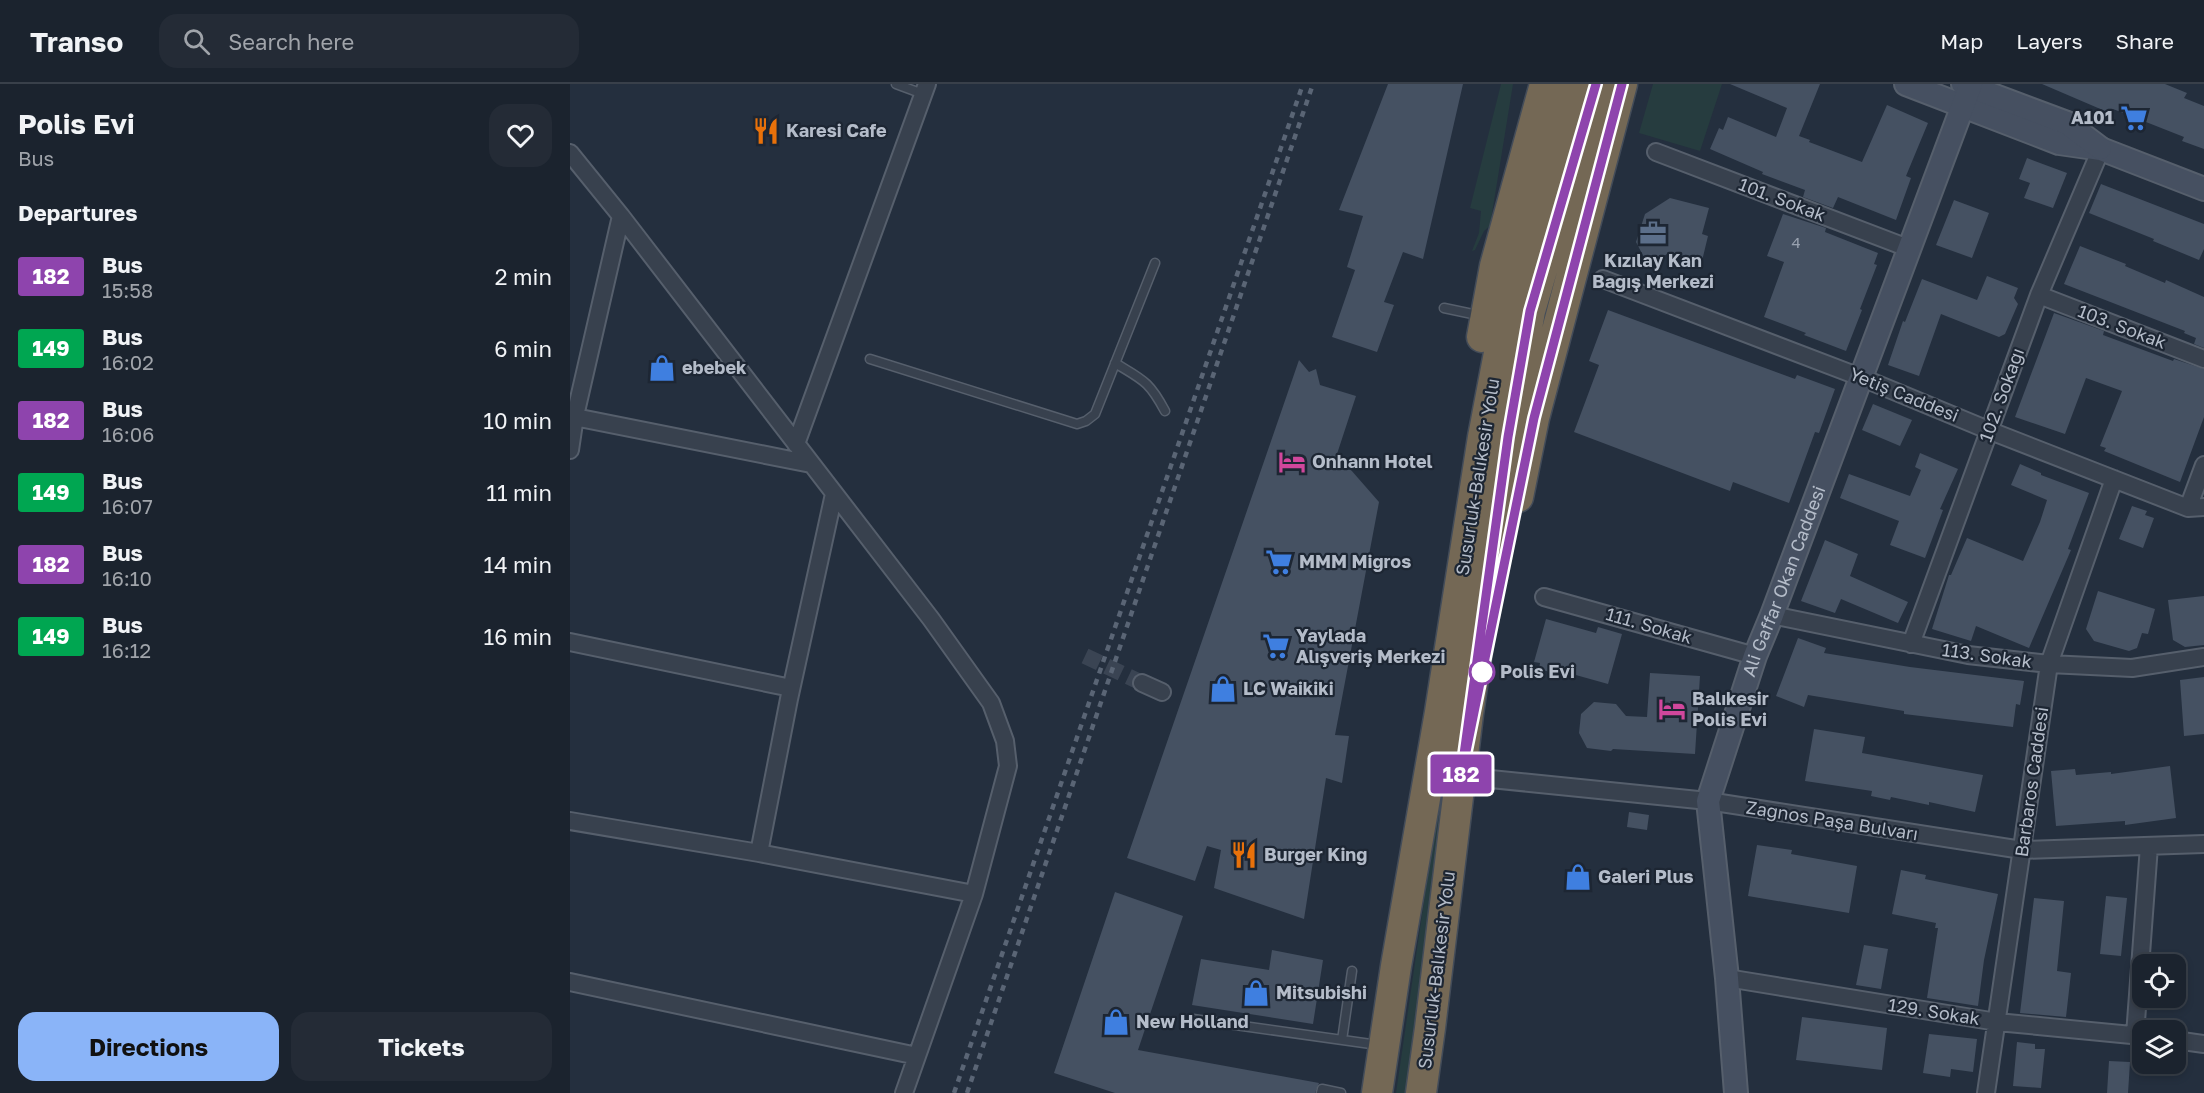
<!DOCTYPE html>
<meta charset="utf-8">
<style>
body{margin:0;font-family:"Golos Text",sans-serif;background:#242b36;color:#f1f3f6;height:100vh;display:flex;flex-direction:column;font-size:22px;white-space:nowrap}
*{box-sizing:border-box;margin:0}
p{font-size:20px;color:#a0a4aa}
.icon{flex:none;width:33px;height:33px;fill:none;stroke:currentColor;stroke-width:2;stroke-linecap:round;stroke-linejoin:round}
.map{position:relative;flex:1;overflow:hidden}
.side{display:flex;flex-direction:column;background:#1b232e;width:570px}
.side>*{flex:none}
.badge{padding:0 12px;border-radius:4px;font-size:21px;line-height:39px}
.buttons{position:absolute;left:1562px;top:870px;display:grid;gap:12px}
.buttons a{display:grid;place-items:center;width:54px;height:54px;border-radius:12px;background:#1b232e;box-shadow:0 3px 9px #0003,0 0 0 2px #39404a;font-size:30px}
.map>.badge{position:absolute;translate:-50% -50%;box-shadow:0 0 0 3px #fff}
h2{padding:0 18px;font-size:22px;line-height:54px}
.round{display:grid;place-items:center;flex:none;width:63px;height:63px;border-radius:18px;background:#242b36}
.headline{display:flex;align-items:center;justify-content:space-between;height:102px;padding:0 18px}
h1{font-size:28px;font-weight:700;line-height:45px}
.action{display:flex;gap:12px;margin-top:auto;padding:12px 18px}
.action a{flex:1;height:69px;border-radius:18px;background:#8ab4f8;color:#111;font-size:24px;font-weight:700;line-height:69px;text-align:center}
.action a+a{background:#242b36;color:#f1f3f6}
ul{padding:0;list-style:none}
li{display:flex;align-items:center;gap:18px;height:72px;padding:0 18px}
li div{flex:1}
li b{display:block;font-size:22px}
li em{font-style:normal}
li .badge{min-width:66px;font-weight:700;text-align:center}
header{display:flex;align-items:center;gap:36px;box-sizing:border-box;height:84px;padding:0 30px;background:#1b232e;border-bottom:2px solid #39404a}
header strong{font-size:28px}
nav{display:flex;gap:33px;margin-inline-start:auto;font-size:21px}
.search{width:420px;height:54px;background:#242b36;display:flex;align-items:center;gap:15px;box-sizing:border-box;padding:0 21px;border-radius:18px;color:#a0a4aa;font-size:22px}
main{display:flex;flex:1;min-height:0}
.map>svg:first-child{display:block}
.green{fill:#263c3f}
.building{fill:#455162}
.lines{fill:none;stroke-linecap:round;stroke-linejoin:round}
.street-tunnel{stroke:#3a4453;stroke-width:16;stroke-dasharray:16 8;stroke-linecap:butt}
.lane-casing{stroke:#565f6c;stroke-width:11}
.street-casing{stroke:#565f6c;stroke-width:20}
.secondary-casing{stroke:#565f6c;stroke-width:26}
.highway-casing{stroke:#434c59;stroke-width:33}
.lane{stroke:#38414e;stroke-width:8}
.street{stroke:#38414e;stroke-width:16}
.secondary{stroke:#465061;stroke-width:22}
.highway{stroke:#746855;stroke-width:30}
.rail{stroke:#5a6575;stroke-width:4.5;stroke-dasharray:6 6;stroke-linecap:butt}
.line-casing{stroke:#fff;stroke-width:14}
.line{stroke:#8e44ad;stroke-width:9}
.stop-dot{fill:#fff;stroke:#8e44ad;stroke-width:3}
.labels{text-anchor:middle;stroke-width:4.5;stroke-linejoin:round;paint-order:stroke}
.number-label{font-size:15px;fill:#98a1af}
.poi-label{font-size:18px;font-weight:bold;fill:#b4bcc9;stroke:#1d2633;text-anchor:start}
.street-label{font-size:18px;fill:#b4bcc9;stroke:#1d2633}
.stop-label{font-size:18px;font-weight:bold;fill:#b4bcc9;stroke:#1d2633;text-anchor:start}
</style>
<header>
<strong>Transo</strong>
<div class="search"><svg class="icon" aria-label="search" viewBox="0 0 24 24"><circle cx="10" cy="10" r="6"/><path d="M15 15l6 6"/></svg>Search here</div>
<nav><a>Map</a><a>Layers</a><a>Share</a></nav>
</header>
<main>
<section class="side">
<div class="headline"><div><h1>Polis Evi</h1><p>Bus</p></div><a class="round"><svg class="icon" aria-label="heart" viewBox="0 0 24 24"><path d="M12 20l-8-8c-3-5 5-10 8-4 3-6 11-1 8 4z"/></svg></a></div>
<h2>Departures</h2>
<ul>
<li><span class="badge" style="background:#8e44ad;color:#fff">182</span><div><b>Bus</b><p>15:58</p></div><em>2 min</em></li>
<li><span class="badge" style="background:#00a651;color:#fff">149</span><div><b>Bus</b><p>16:02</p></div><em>6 min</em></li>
<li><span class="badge" style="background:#8e44ad;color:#fff">182</span><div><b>Bus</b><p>16:06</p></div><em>10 min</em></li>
<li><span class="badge" style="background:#00a651;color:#fff">149</span><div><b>Bus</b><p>16:07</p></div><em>11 min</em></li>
<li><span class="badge" style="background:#8e44ad;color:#fff">182</span><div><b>Bus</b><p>16:10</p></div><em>14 min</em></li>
<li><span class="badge" style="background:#00a651;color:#fff">149</span><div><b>Bus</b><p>16:12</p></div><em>16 min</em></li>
</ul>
<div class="action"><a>Directions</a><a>Tickets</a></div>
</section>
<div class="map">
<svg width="1634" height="1009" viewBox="0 0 1634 1009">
<rect width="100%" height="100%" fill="#242f3e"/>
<path class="green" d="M931,0H943L920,142L914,147L905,166L902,167L909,149L911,127L900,124Z
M1083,0H1152L1130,67L1069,49Z
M892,580L850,919L836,1009H826L870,707Z"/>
<path class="building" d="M818,0H893L853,175L833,168L814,218L824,221L807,268L762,253L785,186L777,183L793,132L769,126Z
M1160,0H1250L1229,52L1240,56L1239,58L1292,78L1317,21L1358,39L1336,92L1341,94L1326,136L1268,113L1263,124L1233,113L1235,106L1192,90L1193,88L1140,65L1149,44L1153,46L1158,33L1206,53L1217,24Z
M1472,0H1595L1617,9L1614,14L1634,22V65L1612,57L1614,53L1543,25L1542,30Z
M1457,74L1497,89L1483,124L1454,114L1460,99L1449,95Z
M1531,100L1634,140V165L1629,176L1583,157L1584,155L1519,129Z
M1100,114L1139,124L1132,150L1138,152L1132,177L1099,169L1078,181L1066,158L1075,130Z
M1384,116L1419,129L1402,174L1366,161Z
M1213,130L1256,144L1255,148L1308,169L1304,180L1307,181L1290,225L1292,226L1276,267L1234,251L1236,249L1194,233L1214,178L1197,172Z
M1510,162L1556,180L1555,182L1595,199L1596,196L1634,213V264L1624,260L1626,254L1614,249L1615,247L1494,200Z
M1417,192L1448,204L1444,214L1448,220L1435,250L1429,253L1371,230L1349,292L1318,281L1333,237L1335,238L1352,195L1407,216Z
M1038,226L1225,295L1227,291L1265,305L1249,349L1245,348L1219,419L1163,398L1160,407L1004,348L1029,281L1019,277Z
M1484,229L1534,247L1533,251L1603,277L1604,275L1634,285V333L1610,398L1534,367L1536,364L1530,362L1552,307L1516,294L1495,350L1445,333Z
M729,276L739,288L746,285L750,301L786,312L767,370L809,418L765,651L779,652L772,699L756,694L734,835L644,804L651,766L637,762L625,797L557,774Z
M1303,320L1342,336L1330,362L1292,346Z
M1350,369L1388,385L1370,425L1373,426L1355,474L1320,461L1329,437L1270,414L1279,390L1340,412L1351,386L1345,383Z
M1450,380L1471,389V391L1519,409L1498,465L1501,466L1459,564L1406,542L1401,557L1362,545L1379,491H1381L1397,454L1453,477L1470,438L1477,416L1441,401Z
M1562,422L1577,427L1575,431L1584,434L1573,464L1549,455Z
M1255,456L1288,470L1280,492L1338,518L1328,539L1271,515L1265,529L1231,517Z
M1528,507L1585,525L1578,550L1572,549L1567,564L1559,567L1524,557L1516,545Z
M1634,512V561L1615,563L1603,556L1598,516Z
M976,535L1026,549L1028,543L1052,550L1038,600L995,588L994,592L969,585L970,579L964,578Z
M1228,554L1256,564L1254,569L1340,583L1454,597L1450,621L1446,620L1443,643L1334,630V627L1238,611L1234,623L1206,612Z
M1080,589L1130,592L1125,670L1043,665L1041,667L1017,664L1009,649L1011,630L1024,618L1046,620L1056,632L1077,633Z
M1634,593V650L1614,652L1610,596Z
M1244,645L1295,653L1292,669L1413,691L1405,728L1359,718V721L1321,713L1320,716L1301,712L1302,707L1235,697Z
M1600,682L1606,734L1555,741V737L1486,742L1481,687L1505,685L1506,691L1541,688V690Z
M1059,728L1079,731L1077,746L1057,743Z
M1187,761L1222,766L1221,770L1287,782L1279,829L1178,812Z
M1331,786L1356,791L1355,795L1428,810L1414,876L1408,922L1357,914L1368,844H1365L1366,839L1322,830Z
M545,808L613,832L568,966L749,999L745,1009H545L484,989Z
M1536,812L1557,814L1551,872L1530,870Z
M1464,814L1494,817L1487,887L1501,889L1496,933L1450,929Z
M1294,861L1318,865L1311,905L1286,901Z
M702,866L753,876L743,940L622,921L631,875L699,886Z
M1232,933L1317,944L1312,986L1226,976Z
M1359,950L1407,955L1403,988L1381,985L1380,993L1353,989Z
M1447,958L1465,960V965H1475L1471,1004L1443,1002Z
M1539,977L1560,978L1558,1009H1537Z"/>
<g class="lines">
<path class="street-tunnel" d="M515,572L572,599"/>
<defs>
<path id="lane" d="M326,0L353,10
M874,224L912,232
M300,275L507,340L516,337L525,330L585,179
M545,279C573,296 579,297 595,327
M623,935L808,961
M772,956L782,887
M751,1009L752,1005L771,1009"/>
<path id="street" d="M1086,68L1338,164
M0,69L51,132L361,535L421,619L435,657L438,682L404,810L334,1009
M1033,195L1290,293L1418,346L1618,424L1634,423
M1469,211L1634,275
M0,332L241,380
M226,360L357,0
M0,366L5,332L51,132
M1618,424L1634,381
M974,513L1185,572
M1202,531L1398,571L1479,580L1562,584L1634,573
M0,558L221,604
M1341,560L1469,211L1531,65
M572,599L592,608
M891,692L1138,717L1452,766L1634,760
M0,737L189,769L404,810
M189,769L219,615L264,410
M1157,894L1427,938L1572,952
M0,898L347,972
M1565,951L1579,762
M1605,956L1634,960
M1416,1009L1479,580L1544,395"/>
<g id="secondary">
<path d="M1336,0L1489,59L1531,65L1634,105"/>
<path d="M1393,0L1497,39L1530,64"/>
<path id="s1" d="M1166,1009L1157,894L1138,717L1185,572L1202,531L1401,0"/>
</g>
<path id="highway" d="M912,253L925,182L975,0
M948,413L964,334L1052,0
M807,1009L826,882L870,628L913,353L936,232L1001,0
M851,1009L860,944L898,630L938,353L960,227L1026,0"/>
</defs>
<use href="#lane" class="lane-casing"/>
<use href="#street" class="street-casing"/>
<use href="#secondary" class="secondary-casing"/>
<use href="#highway" class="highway-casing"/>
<use href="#lane" class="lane"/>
<use href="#street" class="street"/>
<use href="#secondary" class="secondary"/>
<use href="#highway" class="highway"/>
<path class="rail" d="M384,1009L733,0
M397,1009L743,0"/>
</g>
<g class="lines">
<defs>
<path id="line" d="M1026,0L960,227L938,353L891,692L964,334L1052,0"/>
</defs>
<use href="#line" class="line-casing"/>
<use href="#line" class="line"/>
</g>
<defs>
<symbol id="supermarket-bare" viewBox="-9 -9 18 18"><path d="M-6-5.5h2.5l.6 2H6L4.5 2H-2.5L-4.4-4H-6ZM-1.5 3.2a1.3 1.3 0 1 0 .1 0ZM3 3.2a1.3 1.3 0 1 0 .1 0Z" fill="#3f7fe0" stroke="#1d2633" stroke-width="2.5" paint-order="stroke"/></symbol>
<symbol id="restaurant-bare" viewBox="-9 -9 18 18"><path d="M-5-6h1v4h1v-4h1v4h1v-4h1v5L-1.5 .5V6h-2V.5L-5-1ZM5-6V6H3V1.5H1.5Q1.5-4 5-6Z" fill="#e8710a" stroke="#1d2633" stroke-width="2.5" paint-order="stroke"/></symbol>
<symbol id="office-bare" viewBox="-9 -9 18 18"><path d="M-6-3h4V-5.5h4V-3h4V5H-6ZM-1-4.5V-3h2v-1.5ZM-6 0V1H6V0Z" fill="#5c6f8a" stroke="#1d2633" stroke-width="2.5" paint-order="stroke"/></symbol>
<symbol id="shop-bare" viewBox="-9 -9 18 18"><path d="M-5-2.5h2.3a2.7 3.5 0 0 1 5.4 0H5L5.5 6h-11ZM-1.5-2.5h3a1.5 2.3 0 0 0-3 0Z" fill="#3f7fe0" stroke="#1d2633" stroke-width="2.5" paint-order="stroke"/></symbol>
<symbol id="hotel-bare" viewBox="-9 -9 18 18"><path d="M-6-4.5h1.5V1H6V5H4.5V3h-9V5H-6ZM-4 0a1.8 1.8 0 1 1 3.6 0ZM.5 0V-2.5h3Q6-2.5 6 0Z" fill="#d1479c" stroke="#1d2633" stroke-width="2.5" paint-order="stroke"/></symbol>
</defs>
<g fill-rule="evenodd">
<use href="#supermarket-bare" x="1545" y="15" width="38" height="38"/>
<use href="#restaurant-bare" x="177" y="28" width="38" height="38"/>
<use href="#office-bare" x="1064" y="130" width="38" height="38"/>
<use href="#shop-bare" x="73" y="265" width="38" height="38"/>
<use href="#hotel-bare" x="703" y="359" width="38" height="38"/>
<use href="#supermarket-bare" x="690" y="459" width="38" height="38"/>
<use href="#supermarket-bare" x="687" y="543" width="38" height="38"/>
<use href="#shop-bare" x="634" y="586" width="38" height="38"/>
<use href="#hotel-bare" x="1083" y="606" width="38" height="38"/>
<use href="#restaurant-bare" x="655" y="752" width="38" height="38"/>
<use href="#shop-bare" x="989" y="774" width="38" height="38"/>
<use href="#shop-bare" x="667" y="890" width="38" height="38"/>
<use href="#shop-bare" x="527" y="919" width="38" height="38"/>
</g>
<circle class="stop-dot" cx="912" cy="588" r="12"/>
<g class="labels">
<g class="number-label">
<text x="1226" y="164">4</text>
</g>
<g class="poi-label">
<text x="1544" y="40" text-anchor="end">A101</text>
<text x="216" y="53">Karesi Cafe</text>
<text x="1083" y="183" text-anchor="middle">Kızılay Kan<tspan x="1083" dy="21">Bağış Merkezi</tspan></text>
<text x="112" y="290">ebebek</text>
<text x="742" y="384">Onhann Hotel</text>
<text x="729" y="484">MMM Migros</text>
<text x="726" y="558">Yaylada<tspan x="726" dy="21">Alışveriş Merkezi</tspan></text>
<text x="673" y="611">LC Waikiki</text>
<text x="1122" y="621">Balıkesir<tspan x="1122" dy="21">Polis Evi</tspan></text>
<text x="694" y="777">Burger King</text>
<text x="1028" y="799">Galeri Plus</text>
<text x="706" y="915">Mitsubishi</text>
<text x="566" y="944">New Holland</text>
</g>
<g class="street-label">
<text transform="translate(1212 116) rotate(21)" y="6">101. Sokak</text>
<text transform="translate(1552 243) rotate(21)" y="6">103. Sokak</text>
<text transform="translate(1334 311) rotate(22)" y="6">Yetiş Caddesi</text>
<text transform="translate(1432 311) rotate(-70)" y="6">102. Sokağı</text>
<text transform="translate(908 393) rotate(-81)" y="6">Susurluk-Balıkesir Yolu</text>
<text dy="6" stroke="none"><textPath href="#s1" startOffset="526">Ali Gaffar Okan Caddesi</textPath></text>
<text transform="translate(1079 542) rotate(16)" y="6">111. Sokak</text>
<text transform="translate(1417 572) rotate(8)" y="6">113. Sokak</text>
<text transform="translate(1462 698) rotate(-82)" y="6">Barbaros Caddesi</text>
<text transform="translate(1262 737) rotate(9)" y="6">Zağnos Paşa Bulvarı</text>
<text transform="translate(867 886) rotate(-83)" y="6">Susurluk-Balıkesir Yolu</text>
<text transform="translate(1364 928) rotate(9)" y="6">129. Sokak</text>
</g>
<g class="stop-label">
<text x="930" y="594">Polis Evi</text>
</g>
</g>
</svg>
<div class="buttons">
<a><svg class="icon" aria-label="locate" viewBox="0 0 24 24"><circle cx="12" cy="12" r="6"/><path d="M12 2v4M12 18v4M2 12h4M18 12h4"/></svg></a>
<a><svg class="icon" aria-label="layers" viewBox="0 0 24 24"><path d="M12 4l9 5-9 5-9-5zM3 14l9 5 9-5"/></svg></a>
</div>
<b class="badge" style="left:891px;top:690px;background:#8e44ad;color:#fff">182</b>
</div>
</main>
